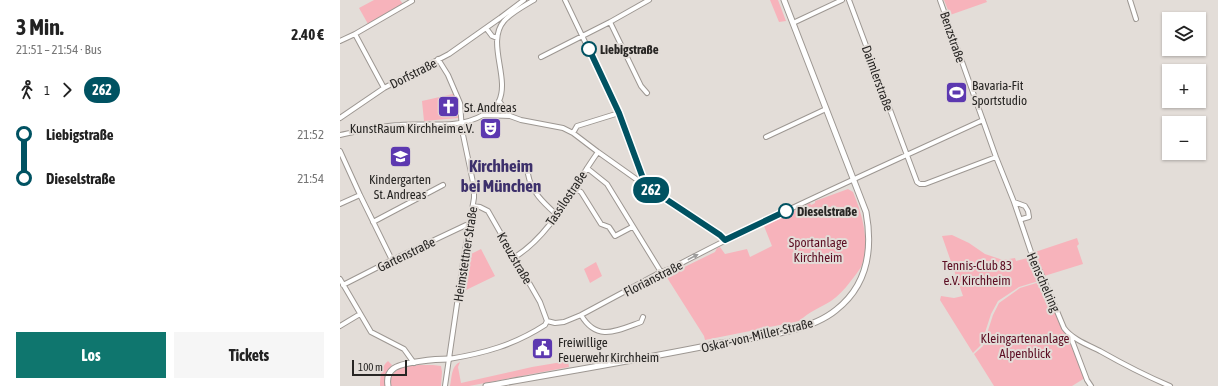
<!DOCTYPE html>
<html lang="de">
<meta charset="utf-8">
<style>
body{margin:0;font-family:"Asap Condensed",sans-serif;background:#f6f6f6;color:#222;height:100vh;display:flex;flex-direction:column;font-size:15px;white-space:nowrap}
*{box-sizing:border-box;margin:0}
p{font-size:13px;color:#767676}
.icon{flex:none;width:22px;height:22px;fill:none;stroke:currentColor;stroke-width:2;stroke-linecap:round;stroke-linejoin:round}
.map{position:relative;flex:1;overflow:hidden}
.sheet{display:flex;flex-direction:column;background:#fff;width:340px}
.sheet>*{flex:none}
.badge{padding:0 8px;border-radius:13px;font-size:14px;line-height:26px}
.buttons{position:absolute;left:822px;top:12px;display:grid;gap:8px}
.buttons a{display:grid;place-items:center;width:44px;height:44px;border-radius:0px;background:#fff;box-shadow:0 1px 3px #0004;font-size:20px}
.scale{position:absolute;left:12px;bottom:10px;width:55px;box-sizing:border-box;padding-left:4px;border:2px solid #282624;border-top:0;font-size:11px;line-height:14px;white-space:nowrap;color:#282624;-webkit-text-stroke:3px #e3ddd8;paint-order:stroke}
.map>.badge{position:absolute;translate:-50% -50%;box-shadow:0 0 0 2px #fff}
.legs{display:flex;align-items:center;gap:6px;height:44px;padding:0 16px;font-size:13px}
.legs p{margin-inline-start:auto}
.headline{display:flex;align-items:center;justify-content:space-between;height:68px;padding:0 16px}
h1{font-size:22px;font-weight:700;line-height:30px}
.action{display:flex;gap:8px;margin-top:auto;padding:8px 16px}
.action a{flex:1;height:46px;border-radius:0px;background:#0f766e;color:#fff;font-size:16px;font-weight:700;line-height:46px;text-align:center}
.action a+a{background:#f6f6f6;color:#222}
ul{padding:0 16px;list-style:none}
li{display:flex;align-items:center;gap:14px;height:44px;font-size:15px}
li i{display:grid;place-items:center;width:6px;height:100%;margin:0 5px;background:currentColor}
li i::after{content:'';width:10px;height:10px;margin:-5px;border:3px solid;border-radius:50%;background:#fff}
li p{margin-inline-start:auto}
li:first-child i{background:linear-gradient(#0000 50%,currentColor 0)}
li:last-child i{background:linear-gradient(currentColor 50%,#0000 0)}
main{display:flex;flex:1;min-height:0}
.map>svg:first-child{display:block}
.green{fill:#f7b3bb}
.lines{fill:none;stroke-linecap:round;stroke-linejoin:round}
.minor-casing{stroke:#9d9792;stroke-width:6}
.major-casing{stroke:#9d9792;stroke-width:7}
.minor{stroke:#fff;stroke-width:4}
.major{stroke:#fff;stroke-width:5}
.oneway{fill:#9e9d9c}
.line-1-casing{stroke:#fff;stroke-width:9}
.line-1{stroke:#005262;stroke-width:6}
.stop-1-dot{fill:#fff;stroke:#005262;stroke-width:2}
.labels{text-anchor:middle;stroke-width:4;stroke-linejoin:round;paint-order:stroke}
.street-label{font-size:13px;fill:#282624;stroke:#e3ddd8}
.stop-label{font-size:13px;font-weight:bold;fill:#282624;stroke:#e3ddd8;text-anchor:start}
.poi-label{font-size:13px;fill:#282624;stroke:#e3ddd8;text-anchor:start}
.park-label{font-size:13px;fill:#5d0f24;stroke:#e3ddd8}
.district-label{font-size:17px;font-weight:bold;fill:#3d306b;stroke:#e3ddd8}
</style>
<main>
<section class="sheet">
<div class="headline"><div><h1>3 Min.</h1><p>21:51 – 21:54 · Bus</p></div><b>2.40 €</b></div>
<div class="legs"><svg class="icon" aria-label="walk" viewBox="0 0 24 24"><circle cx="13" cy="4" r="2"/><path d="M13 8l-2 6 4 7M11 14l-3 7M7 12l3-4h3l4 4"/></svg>1<svg class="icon" aria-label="forward" viewBox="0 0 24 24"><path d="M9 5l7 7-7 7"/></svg><b class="badge" style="background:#005262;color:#fff">262</b></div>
<ul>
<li><i style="color:#005262"></i><b>Liebigstraße</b><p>21:52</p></li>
<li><i style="color:#005262"></i><b>Dieselstraße</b><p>21:54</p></li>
</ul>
<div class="action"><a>Los</a><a>Tickets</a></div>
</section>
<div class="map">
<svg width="878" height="386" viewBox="0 0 878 386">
<rect width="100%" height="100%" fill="#e3ddd8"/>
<path class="green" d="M34,0H60L63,4L28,24L19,8Z
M430,0H438L446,21L439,22Z
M604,0H646L647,2L610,15Z
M113,94L118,106V118L84,121L82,101Z
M508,189L513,192C522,213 531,244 521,267C518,272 514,277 510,282C505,289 498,296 491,301C480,308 468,312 460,321L365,340L364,336L326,276L375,252L377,248L380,247L385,254L407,249L410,257L432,246L424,226L470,203L471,205L475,203V201Z
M612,235L629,243L645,254L663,260L675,258L676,261L691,257L693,255L692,253L737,238L739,244L737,246L743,264L701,277L702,280L679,287L658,301L651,314L641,345L633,353L600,300L601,296L614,298L623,296L602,236Z
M141,249L155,276L126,290L129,255Z
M256,262L262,276L250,283L244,269Z
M703,281L718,320L725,333L728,334L745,378L732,386H654L634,354L643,346L653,315L659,303L680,288Z
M48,361L52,365C46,372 45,377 46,386H40C40,378 41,366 48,361Z
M228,361L229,367L129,386H110C112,377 111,366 120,362L118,367L121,383L192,367Z
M93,365L101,366L102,372L101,386H51C47,363 78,365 93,365Z"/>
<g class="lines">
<defs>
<path id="minor" d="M225,0L279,113L304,181L303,184
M509,0L577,182L580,184H585L656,157
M600,0L656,157L674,202L692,255L704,280L724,328C732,339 748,345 760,351C783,364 806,376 830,386
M790,0L796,19
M270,22L301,86L307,93
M453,23L502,0
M146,28L152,36L157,38
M15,34L72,1
M0,41L15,34L44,88
M201,57L270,22L309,0
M98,59L108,75L120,103L122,130L134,187V198L124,256L105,386
M159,101L170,116L181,120L223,128L233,133L258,152L320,196L380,235L385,240
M143,115L170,116
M0,118L44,88L109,54L160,18L184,0
M233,133L237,126L279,113
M0,135C19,131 40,126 60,125C87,123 119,129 143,115C149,112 156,107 159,101C170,78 146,42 164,21C172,12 184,6 194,0
M426,137L486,109
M0,151L20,195L52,260
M247,168L267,184L321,272
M188,174C191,192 205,204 217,215
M234,188L241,192L261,224L269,227L275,236L292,227
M674,202L685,206L688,211L689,217L682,219H680
M0,204L20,195
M133,206L140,207L148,211L200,302L207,321
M33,222L103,185
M175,257C213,233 232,188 258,152
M0,279L31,332L64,349L74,363
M3,285L52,260L126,225H130
M241,315C257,342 276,331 301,322L303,317
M0,326L20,314
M730,335L747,380L751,386
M109,359C145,353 174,345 205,325L207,321L215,323L224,322L241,315L321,272L332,268C434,214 539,168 643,120"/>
<path id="major" d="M48,386C47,380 48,373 53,369C61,362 97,359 109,359
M146,386C224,372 303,359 381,343C416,337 468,333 496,310C528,285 533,250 526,212L444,0"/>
</defs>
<use href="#minor" class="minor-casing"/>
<use href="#major" class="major-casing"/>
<use href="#minor" class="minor"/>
<use href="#major" class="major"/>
</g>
<defs><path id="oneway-solid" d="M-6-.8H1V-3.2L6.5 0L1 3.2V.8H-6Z"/></defs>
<use class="oneway" href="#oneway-solid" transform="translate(353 257) rotate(-28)"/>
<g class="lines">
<defs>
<path id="line-1" d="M249,49L279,113L304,181L303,184L380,235L385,240L446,211"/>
</defs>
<use href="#line-1" class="line-1-casing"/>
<use href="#line-1" class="line-1"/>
</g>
<defs>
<symbol id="stadium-square" viewBox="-11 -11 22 22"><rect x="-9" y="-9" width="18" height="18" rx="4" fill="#5c38b0" stroke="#e3ddd8"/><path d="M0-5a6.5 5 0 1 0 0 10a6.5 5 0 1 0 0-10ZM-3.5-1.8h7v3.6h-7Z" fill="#fff"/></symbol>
<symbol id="church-square" viewBox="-11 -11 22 22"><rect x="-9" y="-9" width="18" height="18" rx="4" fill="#5c38b0" stroke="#e3ddd8"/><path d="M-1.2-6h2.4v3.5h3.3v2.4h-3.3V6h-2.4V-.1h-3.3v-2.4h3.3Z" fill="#fff"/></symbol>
<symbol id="theatre-square" viewBox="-11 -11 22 22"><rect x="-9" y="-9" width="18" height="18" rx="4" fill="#5c38b0" stroke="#e3ddd8"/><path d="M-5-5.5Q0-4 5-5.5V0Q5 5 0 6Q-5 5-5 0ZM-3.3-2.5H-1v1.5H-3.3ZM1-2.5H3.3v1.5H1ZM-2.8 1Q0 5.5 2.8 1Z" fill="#fff"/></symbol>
<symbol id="school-square" viewBox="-11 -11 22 22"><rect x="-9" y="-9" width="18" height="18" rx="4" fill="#5c38b0" stroke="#e3ddd8"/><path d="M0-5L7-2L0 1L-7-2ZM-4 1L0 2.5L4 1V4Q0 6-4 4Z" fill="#fff"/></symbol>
<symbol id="civic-square" viewBox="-11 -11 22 22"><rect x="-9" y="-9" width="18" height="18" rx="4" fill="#5c38b0" stroke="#e3ddd8"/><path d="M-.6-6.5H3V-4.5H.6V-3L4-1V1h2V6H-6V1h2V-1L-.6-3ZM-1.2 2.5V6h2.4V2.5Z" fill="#fff"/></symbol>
</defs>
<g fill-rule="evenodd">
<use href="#stadium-square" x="604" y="80" width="25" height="25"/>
<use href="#church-square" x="96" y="94" width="25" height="25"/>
<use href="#theatre-square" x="138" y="116" width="25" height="25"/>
<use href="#school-square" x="48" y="144" width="25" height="25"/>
<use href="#civic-square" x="190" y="336" width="25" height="25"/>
</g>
<g class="stop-1-dot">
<circle cx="249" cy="49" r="7"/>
<circle cx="446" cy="211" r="7"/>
</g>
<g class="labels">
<g class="street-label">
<text transform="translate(613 37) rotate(71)" y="5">Benzstraße</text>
<text transform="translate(73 73) rotate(-27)" y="5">Dorfstraße</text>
<text transform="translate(538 78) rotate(70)" y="5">Daimlerstraße</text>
<text transform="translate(226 198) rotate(-56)" y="5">Tassilostraße</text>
<text transform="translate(66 254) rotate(-26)" y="5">Gartenstraße</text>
<text transform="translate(125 254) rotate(-81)" y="5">Heimstettner Straße</text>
<text transform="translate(175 258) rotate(60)" y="5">Kreuzstraße</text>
<text transform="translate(313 278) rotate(-27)" y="5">Florianstraße</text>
<text transform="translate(704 282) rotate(66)" y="5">Henschelring</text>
<text transform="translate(417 335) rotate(-13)" y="5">Oskar-von-Miller-Straße</text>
</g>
<g class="stop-label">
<text x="260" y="54">Liebigstraße</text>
<text x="457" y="216">Dieselstraße</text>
</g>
<g class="poi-label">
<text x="632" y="90">Bavaria-Fit<tspan x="632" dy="15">Sportstudio</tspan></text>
<text x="124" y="112">St. Andreas</text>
<text x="134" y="133" text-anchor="end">KunstRaum Kirchheim e.V.</text>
<text x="60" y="184" text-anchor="middle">Kindergarten<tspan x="60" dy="15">St. Andreas</tspan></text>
<text x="218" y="347">Freiwillige<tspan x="218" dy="15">Feuerwehr Kirchheim</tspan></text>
</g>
<g class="park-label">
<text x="478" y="247">Sportanlage<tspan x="478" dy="15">Kirchheim</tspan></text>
<text x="637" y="270">Tennis-Club 83<tspan x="637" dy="15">e.V. Kirchheim</tspan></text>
<text x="685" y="343">Kleingartenanlage<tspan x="685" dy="15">Alpenblick</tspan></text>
</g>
<g class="district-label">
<text x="161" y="172">Kirchheim<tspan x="161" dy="20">bei München</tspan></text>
</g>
</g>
</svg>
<div class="buttons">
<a><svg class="icon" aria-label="layers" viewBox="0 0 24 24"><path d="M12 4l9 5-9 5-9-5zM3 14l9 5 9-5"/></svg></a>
<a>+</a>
<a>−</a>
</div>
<div class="scale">100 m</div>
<b class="badge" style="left:311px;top:190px;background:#005262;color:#fff">262</b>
</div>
</main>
